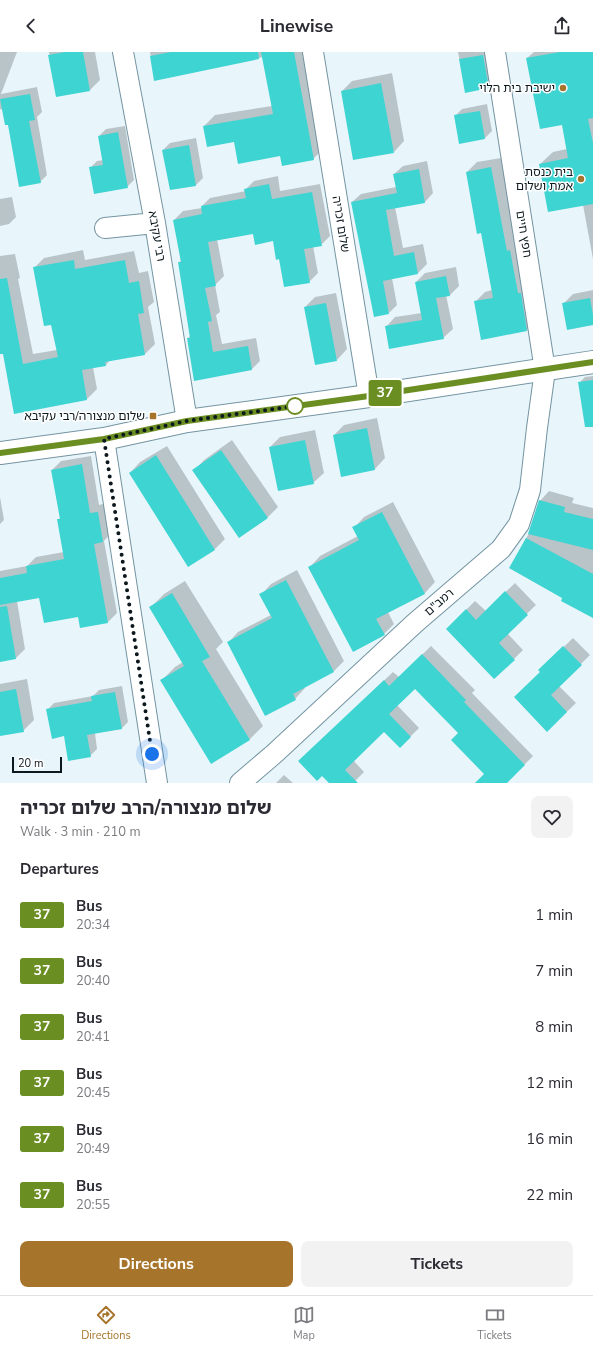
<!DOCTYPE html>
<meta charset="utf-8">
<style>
body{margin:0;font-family:"Nunito Sans","Noto Sans Hebrew",sans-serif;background:#f2f2f3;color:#2b2b33;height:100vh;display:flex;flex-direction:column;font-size:15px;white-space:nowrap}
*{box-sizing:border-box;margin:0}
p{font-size:13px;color:#7c7c81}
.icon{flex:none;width:22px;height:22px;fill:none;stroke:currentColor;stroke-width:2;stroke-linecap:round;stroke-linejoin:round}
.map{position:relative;height:731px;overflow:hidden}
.panel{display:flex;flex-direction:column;background:#fff;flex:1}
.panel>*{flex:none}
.badge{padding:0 8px;border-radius:3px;font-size:14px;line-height:26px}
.scale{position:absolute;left:12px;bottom:10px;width:50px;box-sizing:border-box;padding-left:4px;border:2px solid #0c181d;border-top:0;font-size:11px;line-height:14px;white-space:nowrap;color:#0c181d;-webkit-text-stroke:3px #fff;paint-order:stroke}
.you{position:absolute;width:20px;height:20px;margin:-10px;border:3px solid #fff;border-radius:50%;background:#1a73e8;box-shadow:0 0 0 6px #1a73e833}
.map>.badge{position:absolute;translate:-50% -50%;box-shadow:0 0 0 2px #fff}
h2{padding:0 20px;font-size:15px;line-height:36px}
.round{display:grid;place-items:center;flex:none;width:42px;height:42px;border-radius:8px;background:#f2f2f3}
.overview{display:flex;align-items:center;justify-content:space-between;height:68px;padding:0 20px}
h1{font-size:19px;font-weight:700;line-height:30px}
.cta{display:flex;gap:8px;margin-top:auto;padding:8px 20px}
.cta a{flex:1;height:46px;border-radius:8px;background:#a6742a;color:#fff;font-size:16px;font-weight:700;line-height:46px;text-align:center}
.cta a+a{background:#f2f2f3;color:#2b2b33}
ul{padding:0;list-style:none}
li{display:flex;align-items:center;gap:12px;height:56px;padding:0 20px}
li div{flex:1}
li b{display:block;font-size:15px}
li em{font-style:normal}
li .badge{min-width:44px;font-weight:700;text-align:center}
header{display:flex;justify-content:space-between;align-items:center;height:52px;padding:0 20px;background:#fff;font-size:18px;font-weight:700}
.dock{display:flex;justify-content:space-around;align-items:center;height:56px;border-top:1px solid #e1e1e2;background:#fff;font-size:11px;color:#7c7c81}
.dock a{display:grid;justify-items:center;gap:2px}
.dock .active{color:#a6742a}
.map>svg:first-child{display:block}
.shadow{fill:#0003}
.building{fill:#3ed4d2}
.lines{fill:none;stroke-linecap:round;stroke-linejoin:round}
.minor-casing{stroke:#7494a1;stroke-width:22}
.tertiary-casing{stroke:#7494a1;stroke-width:24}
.minor{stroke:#fff;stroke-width:20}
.tertiary{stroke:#fff;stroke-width:22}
.line-casing{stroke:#fff;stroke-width:9}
.line{stroke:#6b8e23;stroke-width:6}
.walk{stroke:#0c181d;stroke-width:4;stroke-dasharray:0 7.2}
.poi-dot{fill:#a6742a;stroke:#fff;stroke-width:1.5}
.stop-dot{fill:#fff;stroke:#6b8e23;stroke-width:2}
.labels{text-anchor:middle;stroke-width:3;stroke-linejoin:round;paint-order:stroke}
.poi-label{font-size:12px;fill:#0c181d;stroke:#fff;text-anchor:end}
.street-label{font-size:12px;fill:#0c181d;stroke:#fff}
</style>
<header><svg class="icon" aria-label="back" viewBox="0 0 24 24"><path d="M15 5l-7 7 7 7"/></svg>Linewise<svg class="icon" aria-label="share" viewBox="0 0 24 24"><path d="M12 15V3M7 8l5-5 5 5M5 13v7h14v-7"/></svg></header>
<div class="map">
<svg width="593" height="731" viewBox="0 0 593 731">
<rect width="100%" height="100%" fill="#e8f6fb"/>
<path class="shadow" d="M0,0H17L1,42L37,35L42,60L37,65L47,123L40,130L9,72L3,58L0,57Z
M49,0H95L100,28L90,38L57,44Z
M150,0H306L324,96L313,107L281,103L235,89L204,74L215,63L272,54L263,5L155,28Z
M458,0H493L497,26L489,35L466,39Z
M534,0H593V207L583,153L540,112L553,100L567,97L562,72L527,6Z
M392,21L404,89L394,100L342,39L352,29Z
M487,52L492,79L485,86L455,64L462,57Z
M125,74L134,128L127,135L90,116L97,109L104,108L99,84L106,77Z
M196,86L203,126L196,133L171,137L163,98L170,91Z
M501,106L516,189L537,269L527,278L475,250L485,240L492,238L482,180L467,120L477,110Z
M427,109L433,141L425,150L395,155L403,196L423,192L427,212L418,221L392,226L397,253L389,261L352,150L361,142L396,135L394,122L403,114Z
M278,124L280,139L320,132L330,184L321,193L313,194L318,221L309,230L280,206L274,188L253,181L217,187L224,224L215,233L220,260L216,263L222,292L256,286L260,309L252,317L195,328L188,286L190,284L179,211L181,208L174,168L183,159L202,156V154L210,146L246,139V137L254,129Z
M12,145L16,165L9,172L0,174V147Z
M83,198L85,208L134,199L139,221L148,219L154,250L148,255L155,292L145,302L110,308L106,313L93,315L97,337L87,347L15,361L4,301H0V204L15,202L20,226L18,227L33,302L57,298L52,272L34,216L44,206Z
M456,215L459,234L450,243H446L453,277L443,286L386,275L395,265L422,261L416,230L425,221Z
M593,238V272L563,252L573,242Z
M336,241L347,297L337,308L305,255L315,245Z
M593,324V350L580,330L585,325Z
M377,366L385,406L375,417L342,424L334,383L344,373Z
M315,378L324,421L313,431L270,395L280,385Z
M232,388L278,455L268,465L239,485L194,419L204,408Z
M167,394L225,487L215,497L188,514L130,421L140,410Z
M91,404L99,453L107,451L112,480L104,489L117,561L108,570L79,564L40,545L17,549L25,597L16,606L0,609V519L27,514L36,505L64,500L58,468L61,465L52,418L61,409Z
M549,439L574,446L572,451L593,456V565L563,546L510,516L529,481L540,449Z
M0,445L4,468L0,472Z
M393,450L435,530L425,541L388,560L394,572L384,582L310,515L320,504L358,484L354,476L364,465Z
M297,518L344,609L334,619L304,635L305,636L295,647L228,591L238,580L271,563L261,543L271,532Z
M185,529L223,590L216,597L263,674L249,688L162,628L175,615L183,610L150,556L164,542Z
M515,531L536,553L507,581L523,598L495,626L447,577L475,549L486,559Z
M573,586L590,603L559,634L576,651L547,679L541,620L540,618Z
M431,594L475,638L472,641L533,704L506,731H475L485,722L460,681L415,635L397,653L419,676L400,695L384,678L353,708L364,720L353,731H330L308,701L393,620L399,625Z
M27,627L34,668L23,679L0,683V632Z
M122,634L128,670L121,677L95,681L97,697L90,704L65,683L47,658L54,651L93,644L99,638Z
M284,723L293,731H276Z"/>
<path class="building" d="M65,0H83L90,39L56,45L48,3Z
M171,0H258L259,7L154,29L150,4Z
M261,0H294L314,108L282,114L280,104L238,112L234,90L207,95L203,74L273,62Z
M560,0H593V66L588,67L593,91V152L548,160L539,112L568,106L562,73L540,77L526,6Z
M483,3L489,36L465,41L459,7Z
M381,31L394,101L353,108L341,39Z
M30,42L35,68L29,69L41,131L19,135L8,73H5L0,47Z
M480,59L485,87L459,92L454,63Z
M118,80L128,136L94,142L89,115L103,113L98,84Z
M189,93L196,134L170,138L162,98Z
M491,115L507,199L510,198L518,241H521L527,279L481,288L474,249L493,246L481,181L477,182L466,120Z
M419,117L425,151L386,158L394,204L414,200L418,222L383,229L389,262L374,265L351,150L397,141L393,122Z
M269,132L272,147L312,140L322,194L304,197L310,231L284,235L279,207L276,208L273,189L255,193L253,182L208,190L216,234L205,236L212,269L208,270L213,300L248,294L252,318L194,329L187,286H190L178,210H181L173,168L202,162L201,154L246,146L244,137Z
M74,208L75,217L125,208L129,231L139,229L144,261L138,262L145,303L105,310L106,314L82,318L87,348L14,362L3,302H0V227L7,226L23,312L58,305L51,273L44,274L33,215Z
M446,224L450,244L436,246L444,287L389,297L385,274L422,268L415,230Z
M590,246L593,263V273L567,278L562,251Z
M326,251L337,309L315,313L304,255Z
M593,328V375H585L578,330Z
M367,376L375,418L341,425L333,383Z
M305,388L314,432L278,439L269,395Z
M221,398L268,466L239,486L192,418Z
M156,403L215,498L188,515L129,421Z
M82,412L90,461L98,460L103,490L94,492L108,571L80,576L78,565L44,571L39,546L0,553V526L27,521L26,514L64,507L57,467H60L51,418Z
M539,448L565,455L564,460L593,467V498L528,482Z
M382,460L425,542L376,567L385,583L353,600L308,515L359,488L352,475Z
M526,486L593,522V566L561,549L562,546L509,516Z
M286,528L334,620L293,642L296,648L265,664L227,590L272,566L259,542Z
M505,539L528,563L499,591L515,608L494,627L446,577L466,557L476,568Z
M172,541L210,605L202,609L250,688L211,712L160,628L184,614L149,555Z
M7,554L16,607L0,610V555Z
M563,594L582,613L551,643L567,660L547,680L514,645L540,620L538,618Z
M422,602L466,648L464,650L525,713L507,731H475L484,722L451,688L458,681L415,637L389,662L411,685L400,696L384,680L345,718L358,731H329L322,724L317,729L298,709L384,628L389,634Z
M16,637L24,680L0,684V640Z
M115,640L122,677L87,683L91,705L68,709L64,684L52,687L46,657L92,649L91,644Z"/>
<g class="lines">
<defs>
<path id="minor" d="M123,0L155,171L187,369
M313,0L369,344
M105,176L155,171
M104,387L157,731
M240,731L274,702L415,571L501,497L519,472L530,438L537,376L545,318L495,0"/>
<path id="tertiary" d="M0,401L104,387L187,369L369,344L593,310"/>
</defs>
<use href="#minor" class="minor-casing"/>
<use href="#tertiary" class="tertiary-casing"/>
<use href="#minor" class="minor"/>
<use href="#tertiary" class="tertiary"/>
</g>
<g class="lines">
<defs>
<path id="line" d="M0,401L104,387L187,369L369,344L593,310"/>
</defs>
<use href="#line" class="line-casing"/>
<use href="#line" class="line"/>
<path class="walk" d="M152,702L104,387L187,369L295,354"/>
</g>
<g class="poi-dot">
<circle cx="563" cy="36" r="4"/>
<circle cx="581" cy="127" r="4"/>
<rect x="149" y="360" width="8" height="8" rx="2"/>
</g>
<circle class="stop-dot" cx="295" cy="354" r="8"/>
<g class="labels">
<g class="poi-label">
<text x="555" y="40">ישיבת בית הלוי</text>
<text x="573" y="124">בית כנסת<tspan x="573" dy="14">אמת ושלום</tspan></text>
<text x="145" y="368">שלום מנצורה/רבי עקיבא</text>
</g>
<g class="street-label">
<text transform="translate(341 172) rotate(81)" y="4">שלום זכריה</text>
<text transform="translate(524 182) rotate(81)" y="4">חפץ חיים</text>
<text transform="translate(157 184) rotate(80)" y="4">רבי עקיבא</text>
<text transform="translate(439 550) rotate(-41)" y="4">רמב"ם</text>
</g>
</g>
</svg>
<div class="scale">20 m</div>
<div class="you" style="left:152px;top:702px"></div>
<b class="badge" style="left:385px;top:341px;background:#6b8e23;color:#fff">37</b>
</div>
<section class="panel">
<div class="overview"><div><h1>שלום מנצורה/הרב שלום זכריה</h1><p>Walk · 3 min · 210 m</p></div><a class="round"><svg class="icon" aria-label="heart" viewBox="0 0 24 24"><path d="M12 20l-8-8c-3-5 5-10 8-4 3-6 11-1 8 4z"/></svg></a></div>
<h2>Departures</h2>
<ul>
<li><span class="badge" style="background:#6b8e23;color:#fff">37</span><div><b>Bus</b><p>20:34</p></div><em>1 min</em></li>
<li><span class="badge" style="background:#6b8e23;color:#fff">37</span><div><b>Bus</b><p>20:40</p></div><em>7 min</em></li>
<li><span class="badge" style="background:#6b8e23;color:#fff">37</span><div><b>Bus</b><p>20:41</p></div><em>8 min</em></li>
<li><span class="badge" style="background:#6b8e23;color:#fff">37</span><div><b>Bus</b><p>20:45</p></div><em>12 min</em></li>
<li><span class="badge" style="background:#6b8e23;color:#fff">37</span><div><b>Bus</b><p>20:49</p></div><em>16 min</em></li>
<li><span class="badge" style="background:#6b8e23;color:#fff">37</span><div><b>Bus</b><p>20:55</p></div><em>22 min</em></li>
</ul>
<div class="cta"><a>Directions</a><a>Tickets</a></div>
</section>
<nav class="dock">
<a class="active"><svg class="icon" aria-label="directions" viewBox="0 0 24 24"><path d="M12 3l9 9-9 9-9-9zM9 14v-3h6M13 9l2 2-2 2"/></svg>Directions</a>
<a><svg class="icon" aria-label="map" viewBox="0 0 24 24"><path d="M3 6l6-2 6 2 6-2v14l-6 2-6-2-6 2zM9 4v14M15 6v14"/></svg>Map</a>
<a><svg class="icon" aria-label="tickets" viewBox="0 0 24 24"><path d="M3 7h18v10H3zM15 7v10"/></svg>Tickets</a>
</nav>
